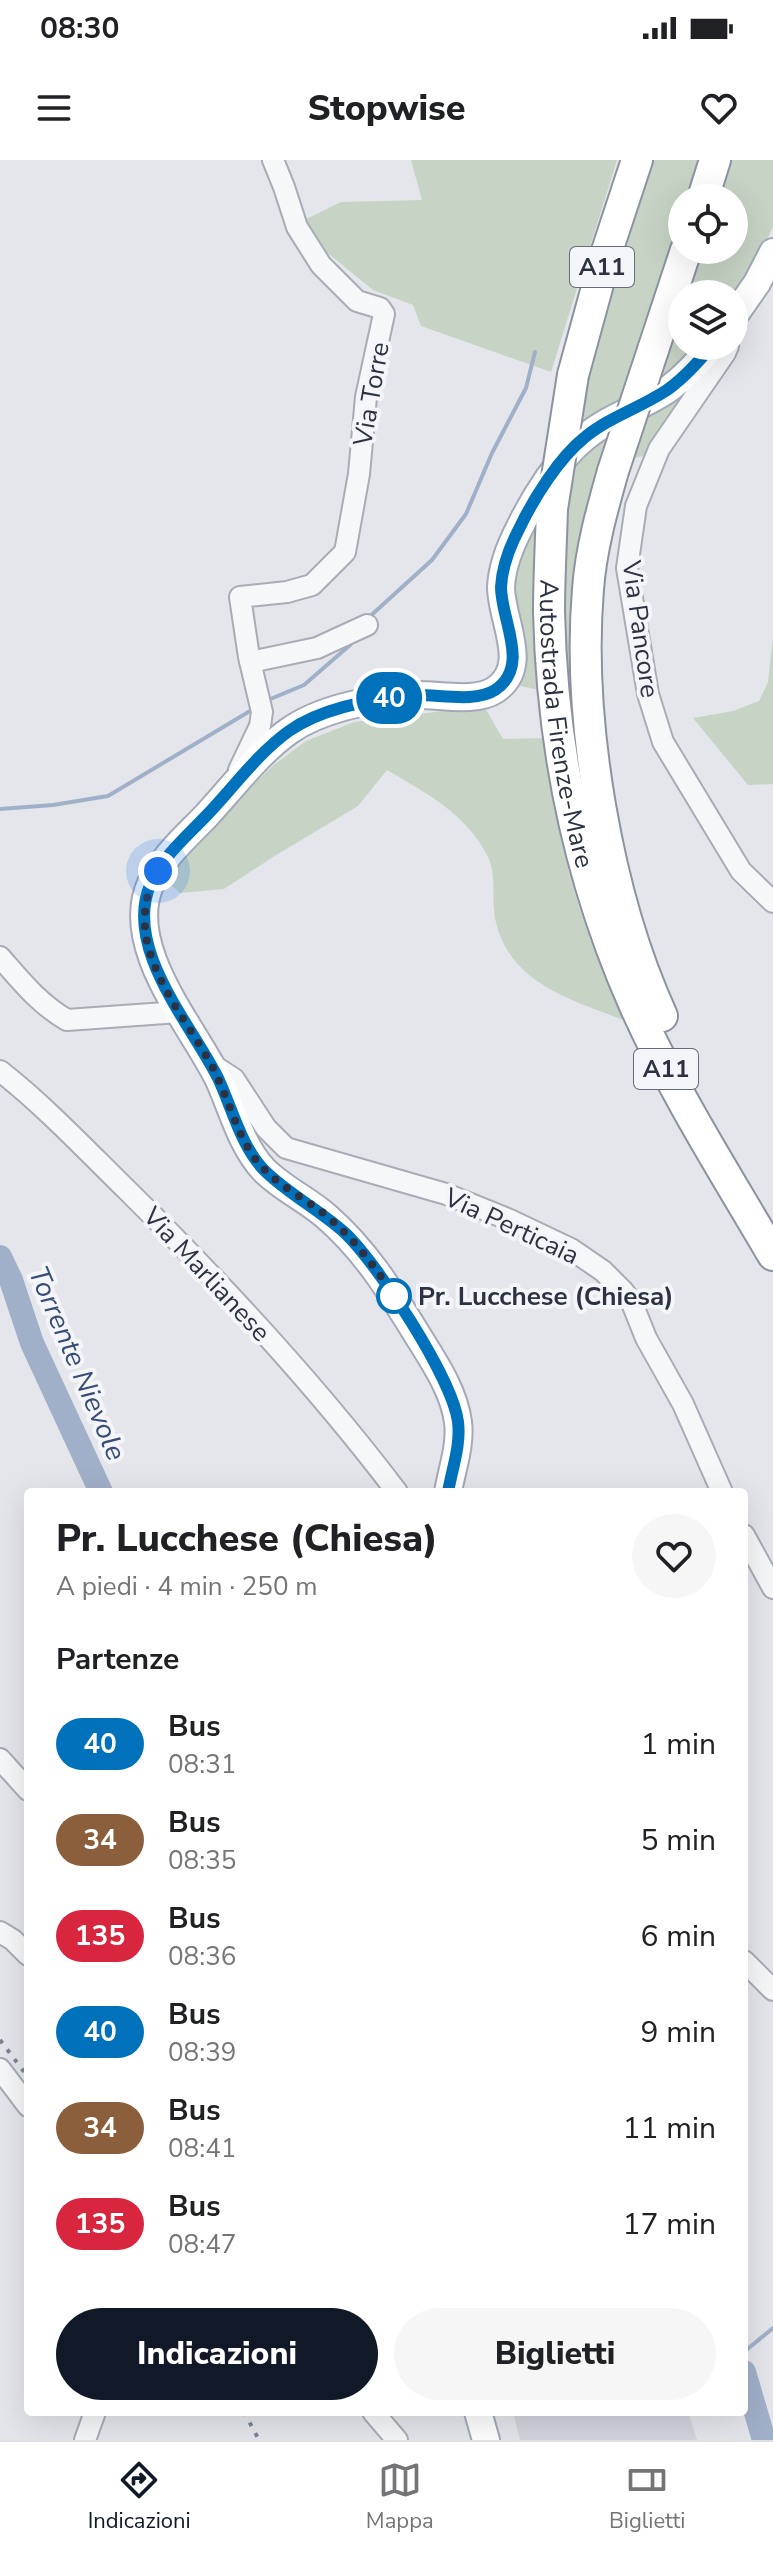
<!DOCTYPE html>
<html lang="it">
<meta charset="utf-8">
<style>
body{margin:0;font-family:"Nunito Sans",sans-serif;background:#f6f6f6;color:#202124;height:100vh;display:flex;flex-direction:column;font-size:30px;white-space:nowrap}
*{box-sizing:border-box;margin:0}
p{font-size:26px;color:#757577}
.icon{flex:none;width:44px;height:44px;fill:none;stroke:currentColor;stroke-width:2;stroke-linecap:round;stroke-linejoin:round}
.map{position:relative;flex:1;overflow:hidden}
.side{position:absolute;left:24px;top:1328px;width:724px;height:928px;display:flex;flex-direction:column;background:#fff;border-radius:8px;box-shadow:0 8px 32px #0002}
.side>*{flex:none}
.badge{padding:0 16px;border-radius:26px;font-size:28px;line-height:52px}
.fabs{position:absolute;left:668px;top:24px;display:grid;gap:16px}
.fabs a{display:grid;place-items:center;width:80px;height:80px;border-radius:50%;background:#fff;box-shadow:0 8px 32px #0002;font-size:40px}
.you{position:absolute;width:40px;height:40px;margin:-20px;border:6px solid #fff;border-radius:50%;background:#1a73e8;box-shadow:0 0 0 12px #1a73e833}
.map>.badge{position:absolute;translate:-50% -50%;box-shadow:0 0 0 4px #fff}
h2{padding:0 32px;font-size:30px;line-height:72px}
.round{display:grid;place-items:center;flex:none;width:84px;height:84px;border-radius:42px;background:#f6f6f6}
.head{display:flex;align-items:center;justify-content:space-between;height:136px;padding:0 32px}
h1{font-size:38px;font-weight:800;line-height:60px}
.cta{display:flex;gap:16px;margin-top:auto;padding:16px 32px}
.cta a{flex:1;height:92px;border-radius:48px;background:#111827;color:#fff;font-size:32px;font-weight:800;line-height:92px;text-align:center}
.cta a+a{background:#f6f6f6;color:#202124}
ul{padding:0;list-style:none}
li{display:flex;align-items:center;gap:24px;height:96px;padding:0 32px}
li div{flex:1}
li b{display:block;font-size:30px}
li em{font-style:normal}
li .badge{min-width:88px;font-weight:700;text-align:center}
.status{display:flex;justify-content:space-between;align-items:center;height:56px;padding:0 40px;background:#fff;direction:ltr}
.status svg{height:22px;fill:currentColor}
header{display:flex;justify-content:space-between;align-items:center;height:104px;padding:0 32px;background:#fff;font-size:36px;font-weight:800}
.tab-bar{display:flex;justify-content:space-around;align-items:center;height:112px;border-top:2px solid #e0e0e0;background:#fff;font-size:22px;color:#757577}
.tab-bar a{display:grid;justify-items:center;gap:4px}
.tab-bar .on{color:#111827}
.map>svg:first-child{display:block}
.built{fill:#d2d5dd}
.green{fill:#c7d4c5}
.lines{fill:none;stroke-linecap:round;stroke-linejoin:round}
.stream{stroke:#a1b0c9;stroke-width:4}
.river{stroke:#a1b0c9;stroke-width:24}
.minor-casing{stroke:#a9acb5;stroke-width:24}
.major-casing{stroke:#a3a9b6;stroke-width:30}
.highway-casing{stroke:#8c92a1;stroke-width:34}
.minor{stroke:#f6f7f9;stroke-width:20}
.major{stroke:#fff;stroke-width:26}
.highway{stroke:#fff;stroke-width:30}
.rail{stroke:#7e8494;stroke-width:4;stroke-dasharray:4 8;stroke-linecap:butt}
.highway-bridge-casing{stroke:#8c92a1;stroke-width:34;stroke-linecap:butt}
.highway-bridge{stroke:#fff;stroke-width:30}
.line-casing{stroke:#fff;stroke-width:18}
.line{stroke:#0072bc;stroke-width:12}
.walk{stroke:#2c3243;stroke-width:8;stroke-dasharray:0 14.4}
.stop-dot{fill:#fff;stroke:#0072bc;stroke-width:4}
.labels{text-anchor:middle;stroke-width:8;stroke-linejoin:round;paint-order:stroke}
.shield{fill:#f3f5f8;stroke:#686c79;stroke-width:2}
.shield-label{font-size:24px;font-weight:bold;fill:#2c3243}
.street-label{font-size:26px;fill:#2c3243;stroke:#f3f5f8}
.stop-label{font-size:26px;font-weight:bold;fill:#2c3243;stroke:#f3f5f8;text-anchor:start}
.water-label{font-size:28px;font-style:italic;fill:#384d75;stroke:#f3f5f8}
</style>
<div class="status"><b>08:30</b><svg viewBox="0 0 49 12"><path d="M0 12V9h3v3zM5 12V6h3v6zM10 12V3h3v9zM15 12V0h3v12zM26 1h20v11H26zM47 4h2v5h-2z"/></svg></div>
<header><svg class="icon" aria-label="menu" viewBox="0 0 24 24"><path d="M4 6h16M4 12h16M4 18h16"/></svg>Stopwise<svg class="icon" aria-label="heart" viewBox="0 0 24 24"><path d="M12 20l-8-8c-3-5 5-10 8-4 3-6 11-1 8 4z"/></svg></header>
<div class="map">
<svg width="773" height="2280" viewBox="0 0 773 2280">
<rect width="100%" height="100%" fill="#e4e6eb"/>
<path class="built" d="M513,2252H688L697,2280H520Z"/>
<path class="green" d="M411,0H617L551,212L421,166L413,145L373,130L324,90L304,60L341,42L422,40Z
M647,0H707L695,38H682V186H694L660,218L590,263L571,279Z
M728,0H773V66L755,107L734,134H684L699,90H734V38H716Z
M702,217L644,296L606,304L579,554L564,556L540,530L520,526L525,513L509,435L515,398L579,294Z
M773,476V624L748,625L693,558L733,551L759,541L768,522Z
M484,546L503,579L543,578C553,645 565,711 589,775C599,803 612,831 623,860C570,839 508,823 495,758C491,738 497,715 488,697C467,654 426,633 387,610L358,646L273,697L224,729L180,733L162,717L230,646L275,604L306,581L354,562Z"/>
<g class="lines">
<path class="stream" d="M367,459L432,400L466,354L492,293L526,228L535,192
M268,540L304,525L350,485L353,479
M0,649L53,645L108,636L250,551
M744,2192L773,2168"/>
<path class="river" d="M0,1097L11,1120L32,1183L101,1332
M744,2212L764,2280"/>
<defs>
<path id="minor" d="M728,186L725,193L659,289L636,346L627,408L648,534L663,582L741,711L773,742
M250,502L317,488L367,465
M239,610L260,566L262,552L249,497L240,437L287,432L312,425L345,392L359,314L366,237L384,154L380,148L357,141L321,105L297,67L284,27L273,0
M0,797C21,821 39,844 67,860L179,852
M211,904L234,919L266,968L286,988L446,1034L510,1060L571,1089L603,1111L623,1131L632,1143L646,1178L683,1244L722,1332
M0,911C46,947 87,991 129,1032C224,1126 316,1225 397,1332
M744,1375L773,1428
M0,1599L28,1630
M0,1772L13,1780L28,1795
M744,1801L773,1830
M0,1909L28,1946
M373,2252L397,2280
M85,2280L95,2252"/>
<path id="major" d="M734,156L757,123L773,92
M448,1332C452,1309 461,1285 458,1262C454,1231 434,1202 418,1176C391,1132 366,1091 327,1057C308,1040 283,1029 264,1010C241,986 232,948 218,918C191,864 122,786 151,723C163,696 186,677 206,656C232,628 257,594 289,571C320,549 365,541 401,536C428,531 472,545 495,530C531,506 501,461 501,427C502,406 510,386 520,367C534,338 559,298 584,278C609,257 640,248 667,230C684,218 698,202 712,186
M478,2252L486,2280"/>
<g id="highway">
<path d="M703,38L715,0"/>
<path d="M653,190L686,90"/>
<path d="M573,215L607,91L637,0"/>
<path d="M613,311C602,350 591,389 588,429C577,560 607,736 662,856"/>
<path id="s1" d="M552,349C551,383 549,418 549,452C552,587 580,722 635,846C674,933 725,1013 773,1095"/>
</g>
</defs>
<use href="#minor" class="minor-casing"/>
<use href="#major" class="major-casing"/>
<use href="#highway" class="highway-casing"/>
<use href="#minor" class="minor"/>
<use href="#major" class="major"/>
<use href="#highway" class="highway"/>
<path class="rail" d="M0,1880L28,1917
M244,2252L259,2280"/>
<defs>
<path id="highway-bridge" d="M613,311L653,190
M552,349L573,215"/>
</defs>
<use href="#highway-bridge" class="highway-bridge-casing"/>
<use href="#highway-bridge" class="highway-bridge"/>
</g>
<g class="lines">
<defs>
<path id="line" d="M448,1332C452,1309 461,1285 458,1262C453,1219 377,1103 345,1073C320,1050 288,1034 264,1010C241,986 232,948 218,918C191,864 122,787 151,723C163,696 186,677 206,656C233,628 257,594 289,571C320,549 365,541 401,536C428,531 472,545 495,530C531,506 501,461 501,427C502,406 510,386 520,367C534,338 559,298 584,278C609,257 640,248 667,230C684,218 698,202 712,186"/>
</defs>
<use href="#line" class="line-casing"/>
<use href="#line" class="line"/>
<path class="walk" d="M158,711C145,733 142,757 147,782C158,828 190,866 212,906C229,938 239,985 264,1009C281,1027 304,1038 323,1053C352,1076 374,1105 394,1136"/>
</g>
<circle class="stop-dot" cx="394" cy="1136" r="16"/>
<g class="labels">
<g class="shield">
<rect x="570" y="87" width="64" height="40" rx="6"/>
<rect x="634" y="889" width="64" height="40" rx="6"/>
</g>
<g class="shield-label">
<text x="602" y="115">A11</text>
<text x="666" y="917">A11</text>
</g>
<g class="street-label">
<text transform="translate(371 234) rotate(-80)" y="9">Via Torre</text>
<text transform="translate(641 469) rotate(82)" y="9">Via Pancore</text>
<text dy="9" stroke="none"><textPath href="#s1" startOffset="216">Autostrada Firenze-Mare</textPath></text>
<text transform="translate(512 1066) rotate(25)" y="9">Via Perticaia</text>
<text transform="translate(207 1114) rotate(47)" y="9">Via Marlianese</text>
</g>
<g class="stop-label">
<text x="418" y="1145">Pr. Lucchese (Chiesa)</text>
</g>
<g class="water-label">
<text transform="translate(78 1203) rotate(67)" y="10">Torrente Nievole</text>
</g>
</g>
</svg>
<div class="fabs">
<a><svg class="icon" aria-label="locate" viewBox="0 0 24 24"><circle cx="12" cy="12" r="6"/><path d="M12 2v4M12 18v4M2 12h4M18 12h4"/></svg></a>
<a><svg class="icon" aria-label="layers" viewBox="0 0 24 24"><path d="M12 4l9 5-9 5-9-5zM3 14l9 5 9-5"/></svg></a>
</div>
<div class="you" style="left:158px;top:711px"></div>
<b class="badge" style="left:389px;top:538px;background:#0072bc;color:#fff">40</b>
<section class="side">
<div class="head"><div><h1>Pr. Lucchese (Chiesa)</h1><p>A piedi · 4 min · 250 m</p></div><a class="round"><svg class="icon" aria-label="heart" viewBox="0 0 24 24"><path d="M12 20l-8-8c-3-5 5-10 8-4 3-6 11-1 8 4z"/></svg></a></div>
<h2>Partenze</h2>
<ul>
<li><span class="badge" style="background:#0072bc;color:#fff">40</span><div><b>Bus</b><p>08:31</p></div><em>1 min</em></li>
<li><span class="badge" style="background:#8b5e3c;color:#fff">34</span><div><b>Bus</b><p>08:35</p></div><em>5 min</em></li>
<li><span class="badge" style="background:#d7263d;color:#fff">135</span><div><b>Bus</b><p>08:36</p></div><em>6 min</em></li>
<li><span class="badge" style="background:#0072bc;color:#fff">40</span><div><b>Bus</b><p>08:39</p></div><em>9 min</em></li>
<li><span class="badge" style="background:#8b5e3c;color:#fff">34</span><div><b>Bus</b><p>08:41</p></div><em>11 min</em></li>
<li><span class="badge" style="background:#d7263d;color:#fff">135</span><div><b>Bus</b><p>08:47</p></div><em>17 min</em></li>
</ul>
<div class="cta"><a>Indicazioni</a><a>Biglietti</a></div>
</section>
</div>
<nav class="tab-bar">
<a class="on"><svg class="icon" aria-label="directions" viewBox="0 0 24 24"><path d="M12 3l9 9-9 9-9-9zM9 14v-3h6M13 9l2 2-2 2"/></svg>Indicazioni</a>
<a><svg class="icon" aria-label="map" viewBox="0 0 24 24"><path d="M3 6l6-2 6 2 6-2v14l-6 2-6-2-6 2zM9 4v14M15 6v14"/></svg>Mappa</a>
<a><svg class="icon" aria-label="tickets" viewBox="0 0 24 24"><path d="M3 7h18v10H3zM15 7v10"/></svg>Biglietti</a>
</nav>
